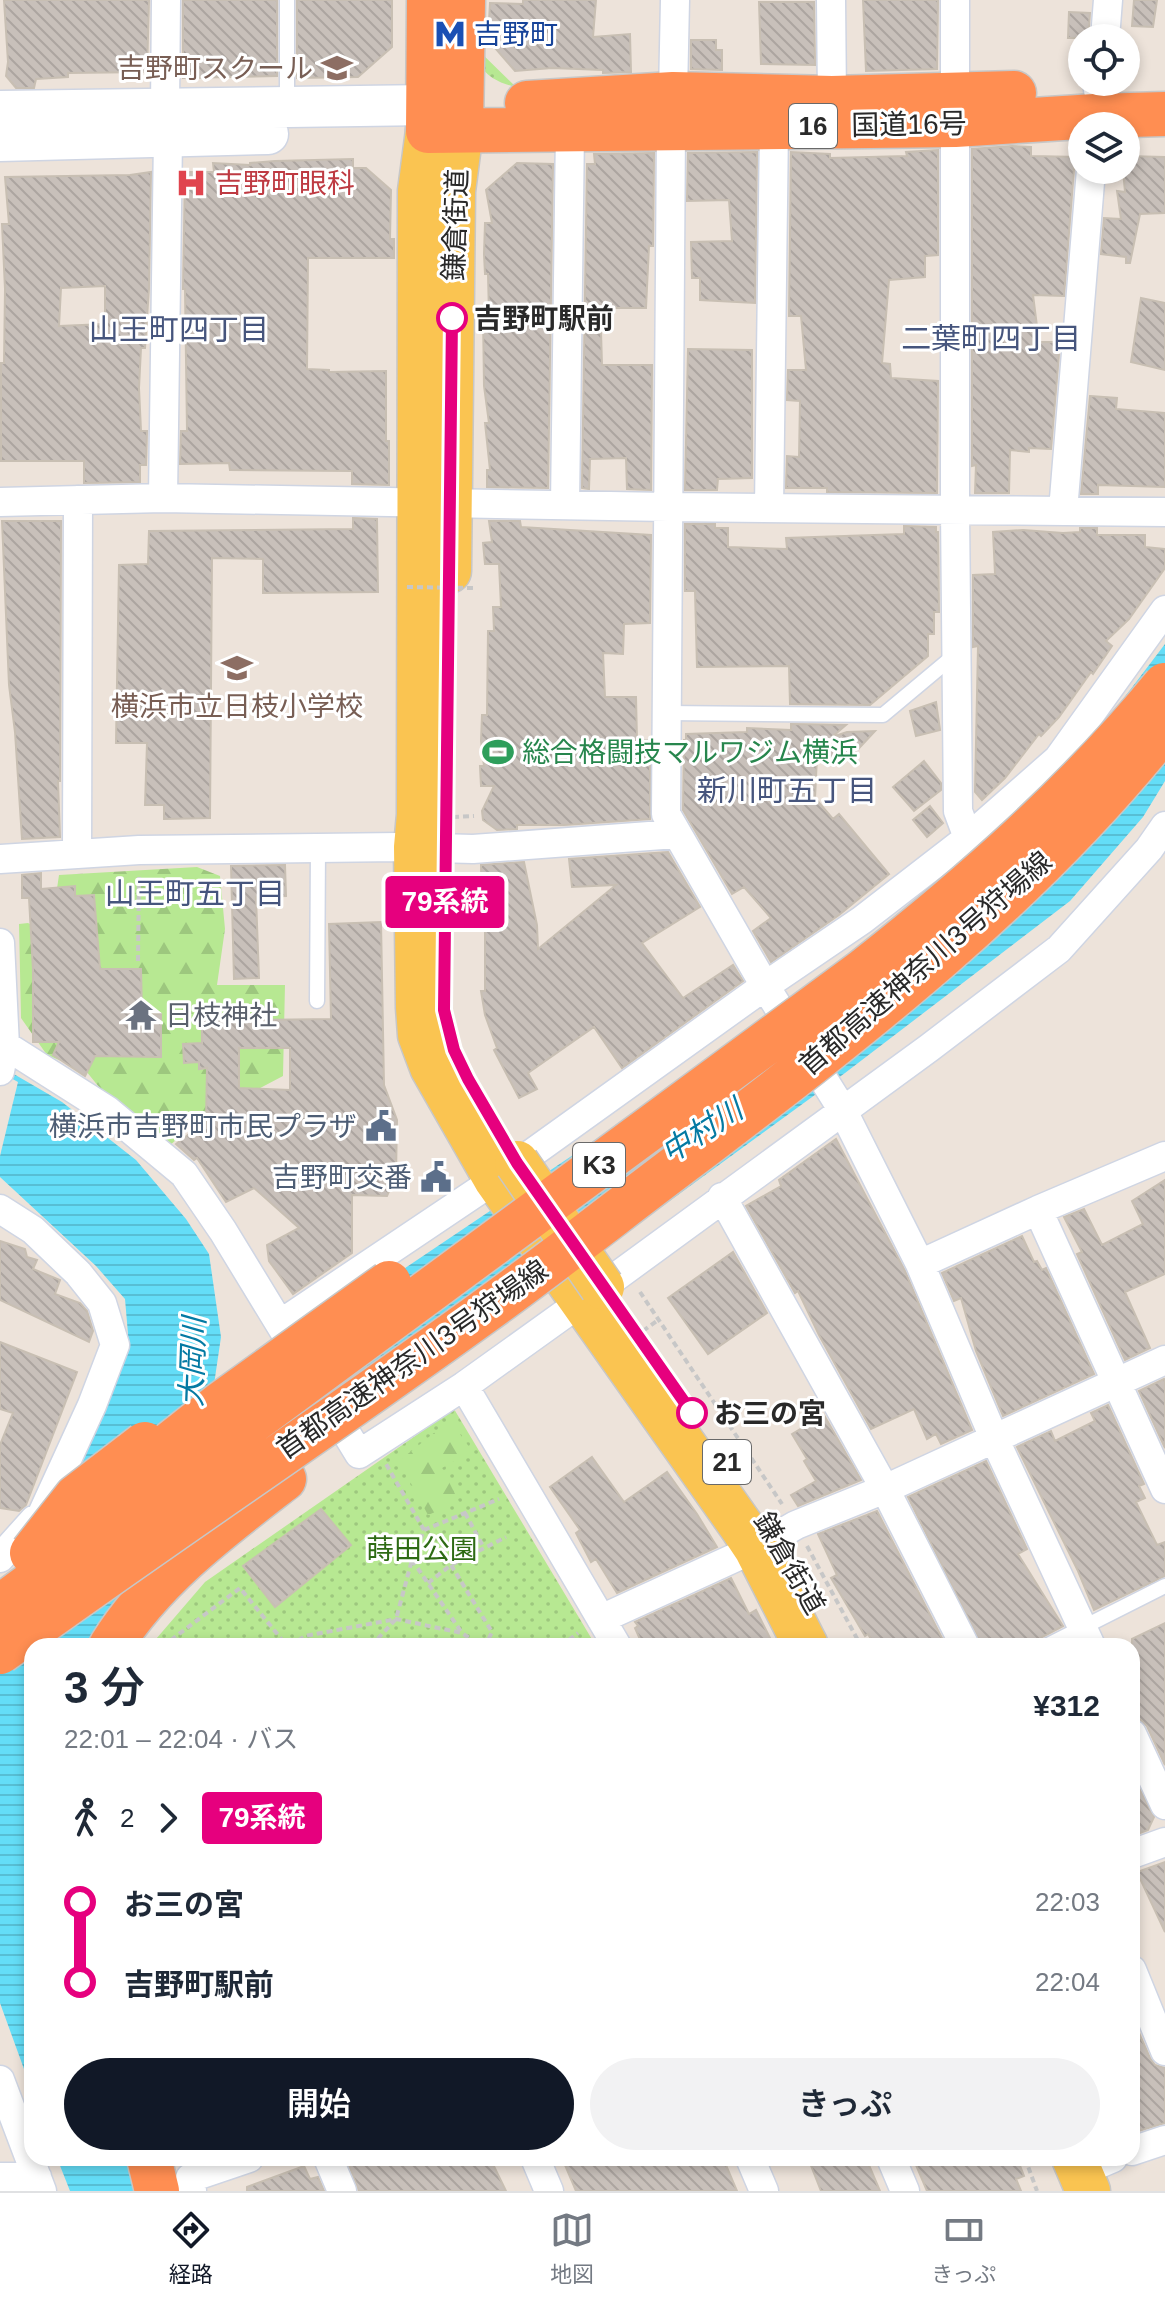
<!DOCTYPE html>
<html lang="ja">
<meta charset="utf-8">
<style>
body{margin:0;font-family:Helvetica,"Noto Sans JP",sans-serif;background:#f2f2f3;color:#1f2937;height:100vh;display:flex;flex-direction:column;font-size:30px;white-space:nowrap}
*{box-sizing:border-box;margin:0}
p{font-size:26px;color:#747a83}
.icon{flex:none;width:44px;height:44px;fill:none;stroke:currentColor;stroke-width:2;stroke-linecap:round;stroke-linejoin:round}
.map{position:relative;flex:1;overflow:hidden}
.details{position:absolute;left:24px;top:1638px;width:1116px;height:528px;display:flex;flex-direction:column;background:#fff;border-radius:24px;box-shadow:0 4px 12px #0003}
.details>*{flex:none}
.badge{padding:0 16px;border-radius:6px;font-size:28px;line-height:52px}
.controls{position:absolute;left:1068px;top:24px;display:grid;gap:16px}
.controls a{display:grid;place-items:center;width:72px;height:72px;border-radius:50%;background:#fff;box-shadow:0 4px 12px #0003;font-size:40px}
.map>.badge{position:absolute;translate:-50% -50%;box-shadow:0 0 0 4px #fff}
.legs{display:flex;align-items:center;gap:12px;height:88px;padding:0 40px;font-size:26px}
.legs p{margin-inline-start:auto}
.headline{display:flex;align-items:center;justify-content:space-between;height:136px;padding:0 40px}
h1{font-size:44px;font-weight:600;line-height:60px}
.button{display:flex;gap:16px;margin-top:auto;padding:16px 40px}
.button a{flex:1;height:92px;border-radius:48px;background:#111827;color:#fff;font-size:32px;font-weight:600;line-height:92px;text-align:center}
.button a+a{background:#f2f2f3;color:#1f2937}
ul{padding:0 40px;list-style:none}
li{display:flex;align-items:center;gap:28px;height:80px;font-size:30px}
li i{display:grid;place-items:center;width:12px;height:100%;margin:0 10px;background:currentColor}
li i::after{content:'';width:20px;height:20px;margin:-10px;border:6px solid;border-radius:50%;background:#fff}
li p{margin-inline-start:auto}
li:first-child i{background:linear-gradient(#0000 50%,currentColor 0)}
li:last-child i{background:linear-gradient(currentColor 50%,#0000 0)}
.tabs{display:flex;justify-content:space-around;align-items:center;height:112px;border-top:2px solid #e0e1e3;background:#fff;font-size:22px;color:#747a83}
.tabs a{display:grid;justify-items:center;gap:4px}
.tabs .current{color:#111827}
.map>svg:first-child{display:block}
.green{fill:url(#green-dots)}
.forest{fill:url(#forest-firs)}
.water{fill:url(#water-rules)}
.pier{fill:#ede3da}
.building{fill:url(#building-back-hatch);stroke:#c8bfb3;stroke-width:2;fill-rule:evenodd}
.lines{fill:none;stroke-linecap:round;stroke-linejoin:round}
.lane-casing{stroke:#cfd5e3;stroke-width:17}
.street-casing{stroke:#cfd5e3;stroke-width:31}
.secondary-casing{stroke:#cfd5e3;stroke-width:43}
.primary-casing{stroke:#c7c7c7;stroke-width:47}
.highway-casing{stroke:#c7c7c7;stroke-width:47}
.path{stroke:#c7c7c7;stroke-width:4;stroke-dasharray:6 4;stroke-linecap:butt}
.lane{stroke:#fff;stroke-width:14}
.street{stroke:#fff;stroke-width:28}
.secondary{stroke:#fff;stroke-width:40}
.primary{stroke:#fac451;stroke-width:44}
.highway{stroke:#ff8e52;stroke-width:44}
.primary-bridge-casing{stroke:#c7c7c7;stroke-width:47;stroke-linecap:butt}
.highway-bridge-casing{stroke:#c7c7c7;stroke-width:47;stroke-linecap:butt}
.path-bridge{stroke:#c7c7c7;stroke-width:4;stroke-dasharray:6 4;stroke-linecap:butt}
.primary-bridge{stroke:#fac451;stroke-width:44}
.highway-bridge{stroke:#ff8e52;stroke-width:44}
.line-1-casing{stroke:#fff;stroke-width:18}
.line-1{stroke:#e6007e;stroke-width:12}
.stop-1-dot{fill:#fff;stroke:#e6007e;stroke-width:4}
.labels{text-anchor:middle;stroke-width:6;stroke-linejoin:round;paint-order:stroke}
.shield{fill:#fff;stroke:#696969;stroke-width:2}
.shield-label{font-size:26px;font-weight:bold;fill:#292929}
.transit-label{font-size:28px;fill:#164399;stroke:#fff;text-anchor:start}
.education-label{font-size:28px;fill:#785e54;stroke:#fff;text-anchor:end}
.street-label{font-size:28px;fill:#292929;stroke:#fff}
.health-label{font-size:28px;fill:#be3a42;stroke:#fff;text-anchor:start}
.stop-label{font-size:28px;font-weight:bold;fill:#292929;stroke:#fff;text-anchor:start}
.leisure-label{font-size:28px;fill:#27864d;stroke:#fff;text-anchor:start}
.worship-label{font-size:28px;fill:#5b616d;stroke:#fff;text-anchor:start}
.service-label{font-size:28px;fill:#4e5e75;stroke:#fff;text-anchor:end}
.park-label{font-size:28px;fill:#2e6b14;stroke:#fff}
.neighbourhood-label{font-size:30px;fill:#46557d;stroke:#fff}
.water-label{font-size:30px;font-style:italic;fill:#047aa3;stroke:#fff}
</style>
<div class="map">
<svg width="1165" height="2191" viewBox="0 0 1165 2191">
<defs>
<pattern id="green-dots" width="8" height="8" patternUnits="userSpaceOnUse" patternTransform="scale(2)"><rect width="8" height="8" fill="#b7e892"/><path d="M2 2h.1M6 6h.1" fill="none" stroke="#9dc77e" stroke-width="1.8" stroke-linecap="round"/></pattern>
<pattern id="forest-firs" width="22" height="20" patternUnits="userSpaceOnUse" patternTransform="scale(2)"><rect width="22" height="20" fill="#b7e892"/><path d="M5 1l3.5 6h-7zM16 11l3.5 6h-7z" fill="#9dc77e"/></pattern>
<pattern id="water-rules" width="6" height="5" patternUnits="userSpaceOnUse" patternTransform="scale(2)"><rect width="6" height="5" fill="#64ddf7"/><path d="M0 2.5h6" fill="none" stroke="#57bed4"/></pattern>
<pattern id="building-back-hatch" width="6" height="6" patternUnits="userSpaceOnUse" patternTransform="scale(2)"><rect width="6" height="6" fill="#c8c0ba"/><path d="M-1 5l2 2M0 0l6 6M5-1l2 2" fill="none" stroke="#aca5a0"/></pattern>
</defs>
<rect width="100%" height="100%" fill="#ede3da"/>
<path class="green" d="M474,46L516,87C491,81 478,71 474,46Z
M454,1409L596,1646H150L205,1582Z"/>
<path class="forest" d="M197,867L220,876L225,929L217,985H285L283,1076L197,1121L167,1148L103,1092L86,1071L47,1055L21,1018L19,924L28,923L50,936L59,875Z
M450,1420L472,1451L442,1468L459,1502L428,1515L399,1461Z"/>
<path class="water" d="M1165,644V781L1143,817L1070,901L845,1073L638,1224L425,1379L223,1517L103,1646H32V2091L0,2003V1658L20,1590L93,1436L128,1334L125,1299L96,1266L0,1177V1066L62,1102L136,1160L186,1219L209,1254L221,1337L212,1398L848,970L1083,752Z
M57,2158H136L147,2191H70Z"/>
<path class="pier" d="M0,1072L18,1082L0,1156Z"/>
<path class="building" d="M4,0H149L147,72L68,73V77L36,79L34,88H16L6,76L8,62Z
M183,0H277V76L183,78Z
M297,0H392V47L358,77L297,78Z
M523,0H596L593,37L630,34L631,72L603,73V70L552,68L515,71L488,40L490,3L523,4Z
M863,0H938L937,69L866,71Z
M1134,0H1157L1153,27L1132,26Z
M759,2H814L815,65L761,64Z
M1069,12L1090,13L1088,38H1068Z
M691,40H716V50H722V70L691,69Z
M1012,146L1031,147V156L1079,157L1074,169L1064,296L1033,295L1039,342H1060L1051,449L1029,448V452L1010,450L1009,493H975L976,465L972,466V149Z
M938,150V255L925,256V277L889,280L882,363L890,364L891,378L938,381L937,493L827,492V488H786L787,456L799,457L800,401L787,400L788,370H806L801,316H789L791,152L830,154V158L907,156L906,152Z
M757,152L755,303L700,300V278H692L691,242L732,241L729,200L687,201L688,153Z
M654,153L653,246H649L646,308H604L601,331L602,365H652L651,490L627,489L626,458L590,459L589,489L582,488L587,164H595L594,154Z
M1126,156L1165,157V213L1140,214L1130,263H1126V257L1101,254L1104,218L1121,219L1117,191L1125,192L1123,170H1126Z
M353,159V168H366L391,190L390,239H394V258H308L307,369L329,370V372L386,371V441H389V485L352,484V471L230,470L229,463L180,464L181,431H187L185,289H183L185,172H214L213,163L250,165V163L275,161Z
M517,163L553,164L548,488L487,487V470H490L485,423H489L484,386L483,315H489L488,274H485L484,254L485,223H492L486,190Z
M151,172L149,288L145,348H141L139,388L141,431H147L146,465H140V482L84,483V461H1V363H4L5,289L2,224H9L5,177L130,175ZM105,286V324L59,326L61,288Z
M1141,298L1165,303V370L1131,362Z
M688,349L752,350V478L718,479L717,490H685Z
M1090,396L1117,398L1116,409L1165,413V487L1098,485V494H1081Z
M353,518L377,519L378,592L263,593V559L212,558L210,818L164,819V805H145L147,743H116L119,565L148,564L149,531L353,529Z
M2,521H61L60,781H58L60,837L22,839L15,732L9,685Z
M489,521H520L521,527L651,535L650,623L624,624L623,654L603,653L605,697H636L637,740H650V819L564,825H517V829L497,830L483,820L482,811L494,786H481L480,766H484L481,741L482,715H487L488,631H494L493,607H501L499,564H485L483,543L492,542Z
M685,524H715V528H728V547L787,549L786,538L904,534V526L936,527V532H938L939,612H934V634H928V656L870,705L790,704L789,666L697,667L695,591H685Z
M1080,528H1097V535H1145V547L1165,549V568L1129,619L1106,641L1112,646L1093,674L1091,672L1059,717L1041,736L1039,734L1005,778L982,800L975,792L978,646L973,647V575L995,574L993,532L1023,530L1063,533L1080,532Z
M936,702L940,730L916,736L910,711Z
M791,724L846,725L832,737L847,732L875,731L849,759L817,757L815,798L833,819L839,814L889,874L839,915L771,962L753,931L771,918L744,887L732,894L683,810L684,740H686V734L747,732V728L791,730Z
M924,761L941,783V790L914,811L893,787Z
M930,806L943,823L927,837L913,820Z
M668,852L700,907L642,943L683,998L733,965L743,981L622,1068L594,1027L528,1073L537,1089L519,1098L494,1050L497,1048L485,1015L481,991H485V921H482L481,865L524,862L537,925L538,949L616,885L572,887L569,859Z
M285,865L286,896L256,897L259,978L234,979L231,866Z
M41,873V889L75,886V896L94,895L100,969H141L142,1013L161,1014V1057L95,1056L85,1076L53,1055L59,1042H33V970L29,898H22V875Z
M381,922L384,1085L397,1120L396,1175L387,1196L352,1195V1253L293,1294L269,1261L267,1245L299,1228L254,1188L226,1202L197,1158L194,1160L176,1144L206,1121L207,1068L199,1069V1062L184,1063L183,1044L202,1043V1014L255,1015V1020L331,1019L329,924ZM239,1048H290V1090L239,1088Z
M836,1139L905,1271L972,1430L941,1444L936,1434L927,1439L914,1409L871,1429L819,1335L798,1291L795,1293L746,1206L781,1186L779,1180Z
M1165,1180V1274L1125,1292L1150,1348L1125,1360L1077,1254L1082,1252L1064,1217L1084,1209L1102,1245L1143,1224L1132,1201Z
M1022,1236L1034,1262L1037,1261L1042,1270L1046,1268L1094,1374L1003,1416L976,1351L961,1298L954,1301L942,1273Z
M0,1241L25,1249L27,1257L37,1260L33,1269L60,1280L55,1294L80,1303L87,1311L93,1331L89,1342L0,1300Z
M733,1252L767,1313L708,1354L668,1298Z
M0,1342L77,1372L26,1505L19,1511L0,1508V1445L13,1413L0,1409Z
M1164,1379L1165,1380V1448L1139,1391Z
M1108,1405L1144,1484L1139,1486L1145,1498L1136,1502L1157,1545L1165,1542V1576L1094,1610L1078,1571L1017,1447L1051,1431L1055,1441L1095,1421L1091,1413Z
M824,1415L861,1480L798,1506L791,1495L816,1481L804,1461L807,1459L792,1434Z
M592,1457L624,1502L667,1472L697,1514L717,1547L617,1593L596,1559L591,1562L576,1533L580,1530L550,1487Z
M986,1461L1027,1549L1018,1554L1063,1626L1042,1637L1033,1646H982L908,1497Z
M321,1509L351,1545L275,1607L243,1566Z
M877,1511L946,1646H875L868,1634L865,1636L831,1578L837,1575L818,1534Z
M731,1578L749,1614L756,1610L774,1646H643L635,1628L638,1626L635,1622Z
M1165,1623V1765L1147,1726L1141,1720L1132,1717V1713L1136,1711L1132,1701V1639Z
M1132,1774L1154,1817L1148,1830L1132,1836Z
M1165,1862V1932L1137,1872Z
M1139,2033L1150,2058L1155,2065L1165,2068V2123L1132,2133V2036Z
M346,2158H490L506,2191H359Z
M562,2158H665L668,2165L687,2158H723L737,2191H576Z
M808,2158H866L880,2191H821Z
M913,2158H1017L1024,2176L1016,2179L1021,2191H927Z
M304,2166L310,2179L318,2177L324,2191H247V2187Z"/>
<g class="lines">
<defs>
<path id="lane" d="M287,106V0
M667,713L883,715L956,654
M317,1001L318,848
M1046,1646L1165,1586"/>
<path id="street" d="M831,0L832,98
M955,0V510L958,811L968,838
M1105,38L1108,0
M1098,90L1100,82
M673,94L675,0
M165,108L166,0
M671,129L666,814L765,986L842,1109L920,1264L994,1438L1091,1646
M163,498L168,137
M0,502L163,498L668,507L1165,512
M565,505L570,130
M769,508L774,127
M1063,511L1091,170
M77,854L78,500
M0,859L139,850L399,847L473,849L676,834
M0,943L5,1046L0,1071
M0,1042L107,1110L184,1174L223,1231L359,1454L464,1386L602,1287L929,1048L1059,949L1149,849L1165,826
M722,1197L885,1489L965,1646
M0,1209L33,1230L78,1273L102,1303L115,1345L92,1405L37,1525
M1038,1210L1165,1489
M920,1264L1038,1210L1165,1156
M280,1324L496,1179L765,986L862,920L968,838L1058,759L1165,610
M464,1386L617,1646
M0,1558L34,1520
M601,1619L756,1548L796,1525L885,1489L1165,1360
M1132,1734L1165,1805
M1132,1854L1165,1842
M1132,1970L1165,2051
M0,2080L42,2191
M1132,2151L1165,2140
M328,2158L342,2191
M535,2158L549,2191
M750,2158L764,2191
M891,2158L905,2191
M1080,2172L1113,2158
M0,2177H37
M192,2191L190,2178L249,2158"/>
<path id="secondary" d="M0,111L429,105
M0,141L268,134"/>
<path id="primary" d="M428,131L420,191L419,815L416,847L418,1007L420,1035L432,1067L496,1179L742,1527L756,1548L806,1646
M449,571L453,191L461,130
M1074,2158L1088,2191"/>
<path id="highway" d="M429,0L428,131L955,125L1095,116L1165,114
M527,103L673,94L832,98L1014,93
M461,130L463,0
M111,1646C153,1578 222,1527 284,1479
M149,2158L157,2191"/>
</defs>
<use href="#lane" class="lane-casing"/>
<use href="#street" class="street-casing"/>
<use href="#secondary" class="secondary-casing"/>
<use href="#primary" class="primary-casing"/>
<use href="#highway" class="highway-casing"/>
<path class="path" d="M453,817L474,816
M138,961L139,877
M640,1292L782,1504
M643,1331L658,1320
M465,1513L484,1548
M424,1530L499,1499
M807,1546L861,1646
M412,1560L462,1633
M451,1565L492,1632L485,1646
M428,1583L451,1565L506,1537
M163,1646L240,1588L287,1646
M290,1646L305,1636L396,1619L462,1633L481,1646
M371,1646L396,1619L412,1560L424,1530L386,1464
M561,1646L578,1633
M1025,2158L1037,2191"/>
<use href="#lane" class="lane"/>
<use href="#street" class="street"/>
<use href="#secondary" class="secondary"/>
<use href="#primary" class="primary"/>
<use href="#highway" class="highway"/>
<defs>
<path id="primary-bridge" d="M517,1163L602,1287"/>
<path id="highway-bridge" d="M127,1478L222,1403L389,1283
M32,1553L76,1497L145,1444
M0,1607L862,972C972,885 1076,794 1165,685
M0,1652C160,1536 325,1427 485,1311C553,1262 620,1209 688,1158C858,1029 1032,895 1165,727"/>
</defs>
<use href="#primary-bridge" class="primary-bridge-casing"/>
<use href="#highway-bridge" class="highway-bridge-casing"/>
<path class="path-bridge" d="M407,587L473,588"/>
<use href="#primary-bridge" class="primary-bridge"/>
<use href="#highway-bridge" class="highway-bridge"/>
</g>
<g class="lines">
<defs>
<path id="line-1" d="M452,318L444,1010L454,1050L468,1079L517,1163L692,1413"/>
</defs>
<use href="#line-1" class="line-1-casing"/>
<use href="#line-1" class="line-1"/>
</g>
<defs>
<symbol id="metro-bare" viewBox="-9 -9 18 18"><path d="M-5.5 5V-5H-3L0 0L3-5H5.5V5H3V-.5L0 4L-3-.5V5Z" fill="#1a4fb4" stroke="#fff" stroke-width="2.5" paint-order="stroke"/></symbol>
<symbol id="school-bare" viewBox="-9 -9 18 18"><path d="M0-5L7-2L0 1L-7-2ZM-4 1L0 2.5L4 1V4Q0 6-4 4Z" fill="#8d6e63" stroke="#fff" stroke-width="2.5" paint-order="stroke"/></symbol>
<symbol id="hospital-bare" viewBox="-9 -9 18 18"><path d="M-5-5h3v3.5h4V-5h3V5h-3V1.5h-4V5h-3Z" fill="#e0444e" stroke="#fff" stroke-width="2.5" paint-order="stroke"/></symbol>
<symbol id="stadium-bare" viewBox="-9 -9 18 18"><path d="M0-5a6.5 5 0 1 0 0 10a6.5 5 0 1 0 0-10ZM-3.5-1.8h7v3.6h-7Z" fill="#2e9e5b" stroke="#fff" stroke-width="2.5" paint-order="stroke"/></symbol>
<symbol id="temple-bare" viewBox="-9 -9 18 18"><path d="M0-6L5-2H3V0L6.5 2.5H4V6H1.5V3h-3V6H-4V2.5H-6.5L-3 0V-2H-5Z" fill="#6b7280" stroke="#fff" stroke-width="2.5" paint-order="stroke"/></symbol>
<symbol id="civic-bare" viewBox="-9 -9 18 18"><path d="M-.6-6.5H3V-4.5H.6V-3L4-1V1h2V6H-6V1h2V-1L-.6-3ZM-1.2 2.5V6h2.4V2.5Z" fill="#5c6f8a" stroke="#fff" stroke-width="2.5" paint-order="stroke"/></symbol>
</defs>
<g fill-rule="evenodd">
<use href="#metro-bare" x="428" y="12" width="44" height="44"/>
<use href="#school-bare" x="315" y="46" width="44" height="44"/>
<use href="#hospital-bare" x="169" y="161" width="44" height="44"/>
<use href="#school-bare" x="215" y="646" width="44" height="44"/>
<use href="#stadium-bare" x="476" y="730" width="44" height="44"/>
<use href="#temple-bare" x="119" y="993" width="44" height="44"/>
<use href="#civic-bare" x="359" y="1104" width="44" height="44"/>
<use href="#civic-bare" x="414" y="1155" width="44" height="44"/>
</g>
<g class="stop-1-dot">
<circle cx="452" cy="318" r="14"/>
<circle cx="692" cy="1413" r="14"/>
</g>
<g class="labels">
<g class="shield">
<rect x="789" y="104" width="48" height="44" rx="6"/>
<rect x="573" y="1143" width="52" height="44" rx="6"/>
<rect x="703" y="1440" width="48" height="44" rx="6"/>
</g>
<g class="shield-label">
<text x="813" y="135">16</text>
<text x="599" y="1174">K3</text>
<text x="727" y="1471">21</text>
</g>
<g class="transit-label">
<text x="474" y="44">吉野町</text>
</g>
<g class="education-label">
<text x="313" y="78">吉野町スクール</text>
<text x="237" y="716" text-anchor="middle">横浜市立日枝小学校</text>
</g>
<g class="street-label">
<text transform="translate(909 124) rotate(-1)" y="10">国道16号</text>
<text transform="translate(455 225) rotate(-88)" y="10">鎌倉街道</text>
<text transform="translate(925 963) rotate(-41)" y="10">首都高速神奈川3号狩場線</text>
<text transform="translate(412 1359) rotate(-35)" y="10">首都高速神奈川3号狩場線</text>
<text transform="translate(790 1563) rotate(60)" y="10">鎌倉街道</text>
</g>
<g class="health-label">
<text x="215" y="193">吉野町眼科</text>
</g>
<g class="stop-label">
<text x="474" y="328">吉野町駅前</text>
<text x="714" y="1423">お三の宮</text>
</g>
<g class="leisure-label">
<text x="522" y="762">総合格闘技マルワジム横浜</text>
</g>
<g class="worship-label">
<text x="165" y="1025">日枝神社</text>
</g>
<g class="service-label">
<text x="357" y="1136">横浜市吉野町市民プラザ</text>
<text x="412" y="1187">吉野町交番</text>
</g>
<g class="park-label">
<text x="422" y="1559">蒔田公園</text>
</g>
<g class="neighbourhood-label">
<text x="179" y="340">山王町四丁目</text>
<text x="991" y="349">二葉町四丁目</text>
<text x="787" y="801">新川町五丁目</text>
<text x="195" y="904">山王町五丁目</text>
</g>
<g class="water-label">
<text transform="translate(702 1131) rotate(-33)" y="10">中村川</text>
<text transform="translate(193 1362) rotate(-88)" y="10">大岡川</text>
</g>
</g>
</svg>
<div class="controls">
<a><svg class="icon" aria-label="locate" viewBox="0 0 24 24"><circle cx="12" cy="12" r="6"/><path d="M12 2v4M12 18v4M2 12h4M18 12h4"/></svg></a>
<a><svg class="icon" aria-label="layers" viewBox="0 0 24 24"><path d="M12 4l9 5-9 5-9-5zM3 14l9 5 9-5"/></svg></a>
</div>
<b class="badge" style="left:445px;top:902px;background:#e6007e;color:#fff">79系統</b>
<section class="details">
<div class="headline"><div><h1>3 分</h1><p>22:01 – 22:04 · バス</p></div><b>¥312</b></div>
<div class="legs"><svg class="icon" aria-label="walk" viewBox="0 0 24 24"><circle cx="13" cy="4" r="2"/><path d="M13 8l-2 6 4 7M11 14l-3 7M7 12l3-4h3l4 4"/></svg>2<svg class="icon" aria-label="forward" viewBox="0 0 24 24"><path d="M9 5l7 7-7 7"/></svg><b class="badge" style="background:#e6007e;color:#fff">79系統</b></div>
<ul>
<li><i style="color:#e6007e"></i><b>お三の宮</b><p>22:03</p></li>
<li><i style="color:#e6007e"></i><b>吉野町駅前</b><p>22:04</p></li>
</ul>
<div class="button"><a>開始</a><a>きっぷ</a></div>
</section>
</div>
<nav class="tabs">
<a class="current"><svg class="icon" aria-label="directions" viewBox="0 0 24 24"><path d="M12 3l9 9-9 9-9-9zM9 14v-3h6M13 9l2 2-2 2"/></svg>経路</a>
<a><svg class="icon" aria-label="map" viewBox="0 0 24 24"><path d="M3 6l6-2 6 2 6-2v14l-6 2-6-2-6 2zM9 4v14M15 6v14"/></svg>地図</a>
<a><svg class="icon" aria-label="tickets" viewBox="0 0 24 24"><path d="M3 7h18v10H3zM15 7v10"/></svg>きっぷ</a>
</nav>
